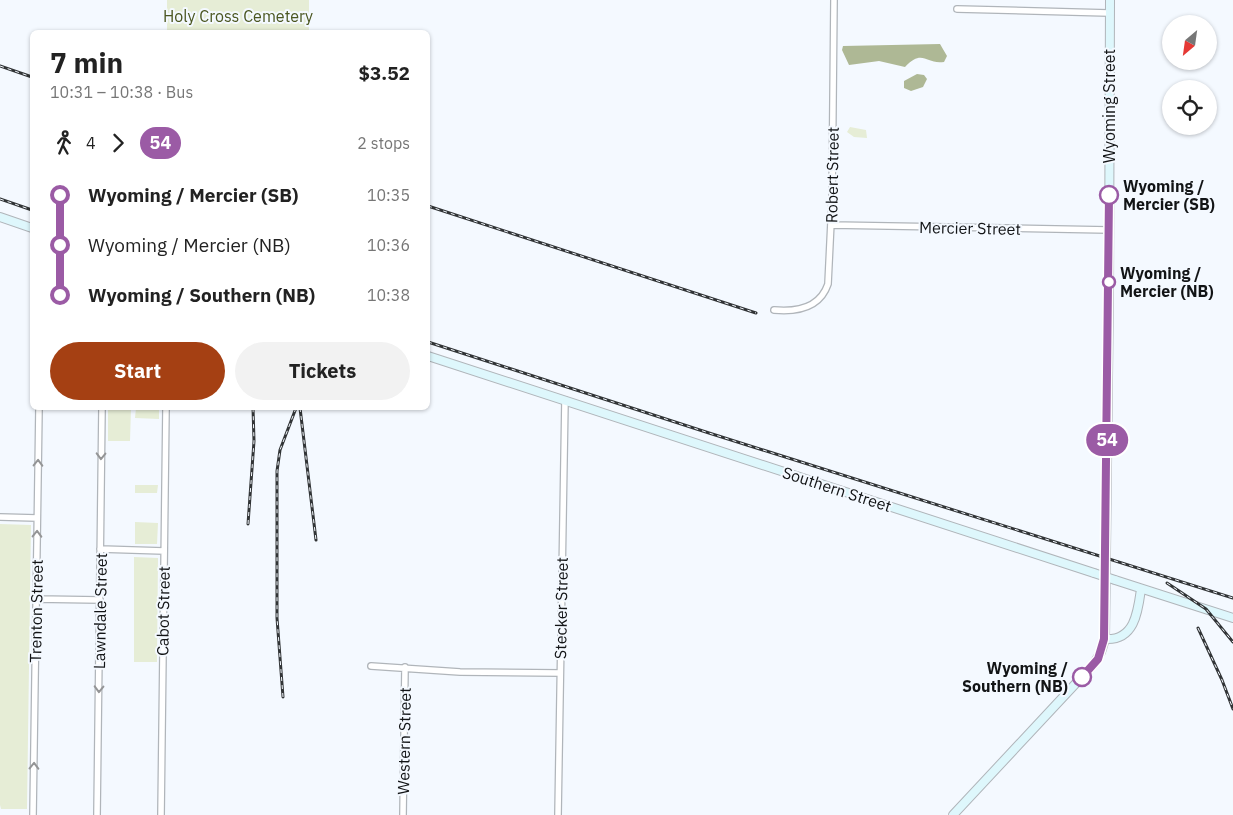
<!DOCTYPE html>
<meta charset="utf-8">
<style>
body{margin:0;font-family:"IBM Plex Sans",sans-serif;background:#f2f2f2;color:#222;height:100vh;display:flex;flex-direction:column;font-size:19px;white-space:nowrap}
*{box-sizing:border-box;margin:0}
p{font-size:16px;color:#767676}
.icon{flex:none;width:28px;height:28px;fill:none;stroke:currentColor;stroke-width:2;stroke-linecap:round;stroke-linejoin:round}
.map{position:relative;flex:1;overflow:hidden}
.details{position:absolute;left:30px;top:30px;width:400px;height:380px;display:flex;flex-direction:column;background:#fff;border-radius:8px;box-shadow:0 1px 4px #0004}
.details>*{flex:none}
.badge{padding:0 10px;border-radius:16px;font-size:18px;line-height:32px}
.needle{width:32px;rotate:209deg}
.fabs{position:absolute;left:1162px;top:15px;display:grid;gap:10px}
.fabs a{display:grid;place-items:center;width:55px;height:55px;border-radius:50%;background:#fff;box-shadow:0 1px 4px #0004;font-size:25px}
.map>.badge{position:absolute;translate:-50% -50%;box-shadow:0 0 0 2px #fff}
.legs{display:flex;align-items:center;gap:8px;height:55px;padding:0 20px;font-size:16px}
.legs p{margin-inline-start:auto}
.head{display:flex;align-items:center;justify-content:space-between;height:85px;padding:0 20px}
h1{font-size:28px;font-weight:700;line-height:38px}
.button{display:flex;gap:10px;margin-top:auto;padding:10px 20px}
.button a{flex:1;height:58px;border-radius:30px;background:#a54013;color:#fff;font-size:20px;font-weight:700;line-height:58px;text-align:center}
.button a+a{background:#f2f2f2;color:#222}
ul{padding:0 20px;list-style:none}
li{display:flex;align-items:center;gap:18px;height:50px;font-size:19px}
li i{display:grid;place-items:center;width:8px;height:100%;margin:0 6px;background:currentColor}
li i::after{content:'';width:12px;height:12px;margin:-6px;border:4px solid;border-radius:50%;background:#fff}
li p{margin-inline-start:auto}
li:first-child i{background:linear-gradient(#0000 50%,currentColor 0)}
li:last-child i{background:linear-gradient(currentColor 50%,#0000 0)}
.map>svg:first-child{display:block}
.green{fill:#e6edd6}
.forest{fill:#aeb895}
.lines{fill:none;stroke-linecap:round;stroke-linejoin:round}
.street-casing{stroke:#b0b5ba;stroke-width:8}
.secondary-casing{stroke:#b0b5ba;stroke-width:10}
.street{stroke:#fff;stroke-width:5.5}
.secondary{stroke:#def7fc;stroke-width:8}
.rail-casing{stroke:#313436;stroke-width:3}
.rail{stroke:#f4f9ff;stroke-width:1;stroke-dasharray:4;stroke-linecap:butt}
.secondary-bridge-casing{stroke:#b0b5ba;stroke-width:10;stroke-linecap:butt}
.secondary-bridge{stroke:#def7fc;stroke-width:8}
.oneway{stroke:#949596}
.line-1-casing{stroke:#fff;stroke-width:11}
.line-1{stroke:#9b5ba5;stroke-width:8}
.stop-1-dot{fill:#fff;stroke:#9b5ba5;stroke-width:2.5}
.labels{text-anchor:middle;stroke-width:4;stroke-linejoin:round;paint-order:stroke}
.park-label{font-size:16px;fill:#4a5620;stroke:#f4f9ff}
.street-label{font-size:16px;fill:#121416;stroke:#f4f9ff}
.stop-label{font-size:16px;font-weight:bold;fill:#121416;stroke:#f4f9ff;text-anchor:start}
</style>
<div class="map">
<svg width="1233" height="815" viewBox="0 0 1233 815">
<rect width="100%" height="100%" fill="#f4f9ff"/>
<path class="green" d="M167,0H309V32H167Z
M850,127L866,130L867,138L854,137L847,132Z
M108,408H131L130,441H108Z
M136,408H159V419L135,418Z
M135,485H158L157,493H135Z
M135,522L158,523L157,544H135Z
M0,524L31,525L27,809H1L0,805Z
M134,557L158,558L157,662H134Z"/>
<path class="forest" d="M940,44L947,56L944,62C926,65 923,48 905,67L879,61L849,65L842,50L843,46Z
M917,74L924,75L927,79L923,87L911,91L904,88V81Z"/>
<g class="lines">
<defs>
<path id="street" d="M957,9L1109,13
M831,225L1109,230
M774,310C796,312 820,308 828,284L832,201L834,0
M0,517L37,518
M100,549L164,551
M36,599L100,600
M371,666L460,672L560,673
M33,815L39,408
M97,815L102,408
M161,815L166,408
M403,815L405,667
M558,815L565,400"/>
<path id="secondary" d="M0,217L32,228
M428,356L1094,573
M1115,580L1233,618
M1105,639C1135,641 1138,611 1141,589
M953,815L1093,665L1101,652L1105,639L1109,292L1110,0"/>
</defs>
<use href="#street" class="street-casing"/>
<use href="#secondary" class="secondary-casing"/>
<use href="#street" class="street"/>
<use href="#secondary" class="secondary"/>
<defs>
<path id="rail" d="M0,66L32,77
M0,199L32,210
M428,206L756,313
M428,342L709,433L1233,598
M300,408L316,540
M248,524L254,441L253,408
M1167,583L1206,609L1233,642
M1198,628L1222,680L1233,709
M283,697L277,618V471L280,450L296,408"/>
</defs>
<use href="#rail" class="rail-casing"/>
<use href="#rail" class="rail"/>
<defs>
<path id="secondary-bridge" d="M1094,573L1115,580"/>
</defs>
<use href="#secondary-bridge" class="secondary-bridge-casing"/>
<use href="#secondary-bridge" class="secondary-bridge"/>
</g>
<defs><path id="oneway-chevron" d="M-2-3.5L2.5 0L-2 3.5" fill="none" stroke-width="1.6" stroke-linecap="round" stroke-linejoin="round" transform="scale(1.25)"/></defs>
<g class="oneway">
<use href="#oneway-chevron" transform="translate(101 456) rotate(91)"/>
<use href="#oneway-chevron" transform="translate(38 463) rotate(-89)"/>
<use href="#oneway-chevron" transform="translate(37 534) rotate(-89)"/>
<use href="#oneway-chevron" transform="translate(99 689) rotate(91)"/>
<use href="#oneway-chevron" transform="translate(34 766) rotate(-89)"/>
</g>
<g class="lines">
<defs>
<path id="line-1" d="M1082,677L1098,659L1104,639L1109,195"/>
</defs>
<use href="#line-1" class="line-1-casing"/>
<use href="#line-1" class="line-1"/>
</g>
<g class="stop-1-dot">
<circle cx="1109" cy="195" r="9"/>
<circle cx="1109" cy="282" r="6"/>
<circle cx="1082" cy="677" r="9"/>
</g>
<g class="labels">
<g class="park-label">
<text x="238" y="22">Holy Cross Cemetery</text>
</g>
<g class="street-label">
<text transform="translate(1109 106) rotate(-90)" y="6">Wyoming Street</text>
<text transform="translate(832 175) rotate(-89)" y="6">Robert Street</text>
<text transform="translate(970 228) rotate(1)" y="6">Mercier Street</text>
<text transform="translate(837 489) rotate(18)" y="6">Southern Street</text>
<text transform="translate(561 608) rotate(-89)" y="6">Stecker Street</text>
<text transform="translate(36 611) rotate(-89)" y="6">Trenton Street</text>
<text transform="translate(100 611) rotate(-89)" y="6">Lawndale Street</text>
<text transform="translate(163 611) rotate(-89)" y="6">Cabot Street</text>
<text transform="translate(404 741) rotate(-89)" y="6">Western Street</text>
</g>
<g class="stop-label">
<text x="1123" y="192">Wyoming /<tspan x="1123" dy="18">Mercier (SB)</tspan></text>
<text x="1120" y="279">Wyoming /<tspan x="1120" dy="18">Mercier (NB)</tspan></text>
<text x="1068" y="674" text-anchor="end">Wyoming /<tspan x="1068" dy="18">Southern (NB)</tspan></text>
</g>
</g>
</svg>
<div class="fabs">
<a><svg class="needle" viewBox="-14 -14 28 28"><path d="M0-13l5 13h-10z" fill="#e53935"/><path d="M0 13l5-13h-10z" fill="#767676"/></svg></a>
<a><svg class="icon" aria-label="locate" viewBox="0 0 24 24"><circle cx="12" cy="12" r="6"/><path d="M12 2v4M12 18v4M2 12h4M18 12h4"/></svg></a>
</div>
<b class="badge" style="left:1107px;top:440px;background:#9b5ba5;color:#fff">54</b>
<section class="details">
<div class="head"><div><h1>7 min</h1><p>10:31 – 10:38 · Bus</p></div><b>$3.52</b></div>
<div class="legs"><svg class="icon" aria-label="walk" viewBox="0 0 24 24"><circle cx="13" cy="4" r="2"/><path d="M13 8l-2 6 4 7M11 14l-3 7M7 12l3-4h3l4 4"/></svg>4<svg class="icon" aria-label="forward" viewBox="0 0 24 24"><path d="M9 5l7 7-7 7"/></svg><b class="badge" style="background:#9b5ba5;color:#fff">54</b><p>2 stops</p></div>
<ul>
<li><i style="color:#9b5ba5"></i><b>Wyoming / Mercier (SB)</b><p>10:35</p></li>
<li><i style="color:#9b5ba5"></i><span>Wyoming / Mercier (NB)</span><p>10:36</p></li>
<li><i style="color:#9b5ba5"></i><b>Wyoming / Southern (NB)</b><p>10:38</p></li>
</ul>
<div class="button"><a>Start</a><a>Tickets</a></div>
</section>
</div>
